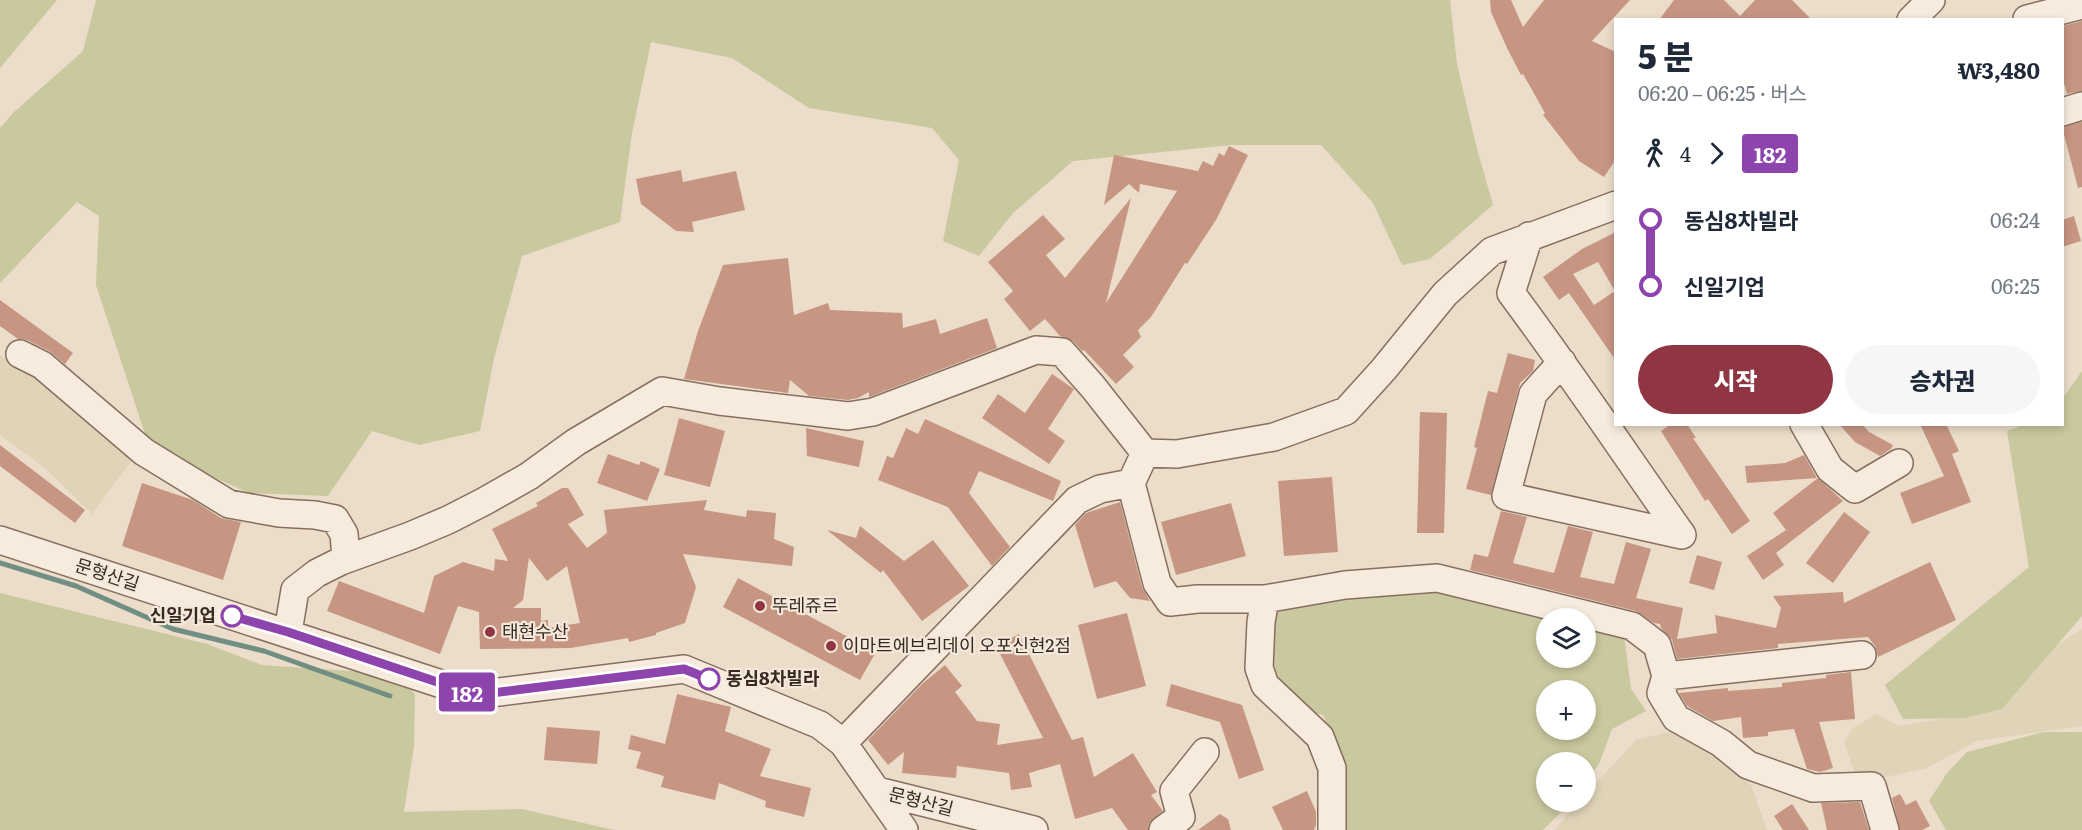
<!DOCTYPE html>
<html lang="ko">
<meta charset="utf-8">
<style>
body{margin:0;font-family:Literata,"Noto Sans KR",serif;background:#f6f6f7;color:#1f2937;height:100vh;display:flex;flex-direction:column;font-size:22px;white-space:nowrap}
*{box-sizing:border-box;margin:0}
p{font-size:20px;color:#747a83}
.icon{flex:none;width:33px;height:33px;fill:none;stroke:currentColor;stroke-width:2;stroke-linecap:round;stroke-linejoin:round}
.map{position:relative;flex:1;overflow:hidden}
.side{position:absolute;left:1614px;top:18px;width:450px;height:408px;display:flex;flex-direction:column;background:#fff;border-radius:0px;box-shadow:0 3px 9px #0003}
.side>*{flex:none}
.badge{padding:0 12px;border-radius:4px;font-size:21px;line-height:39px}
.controls{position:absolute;left:1536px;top:608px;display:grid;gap:12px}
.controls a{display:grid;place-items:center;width:60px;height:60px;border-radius:50%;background:#fff;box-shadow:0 3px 9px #0003;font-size:30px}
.map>.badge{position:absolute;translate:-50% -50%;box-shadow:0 0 0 3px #fff}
.legs{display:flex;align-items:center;gap:9px;height:66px;padding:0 24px;font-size:20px}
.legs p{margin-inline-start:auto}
.head{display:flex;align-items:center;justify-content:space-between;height:102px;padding:0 24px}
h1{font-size:33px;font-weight:800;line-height:45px}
.button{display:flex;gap:12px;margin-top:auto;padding:12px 24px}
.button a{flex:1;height:69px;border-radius:36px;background:#903542;color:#fff;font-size:24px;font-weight:800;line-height:69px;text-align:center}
.button a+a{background:#f6f6f7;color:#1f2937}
ul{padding:0 24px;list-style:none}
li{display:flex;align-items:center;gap:21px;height:66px;font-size:22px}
li i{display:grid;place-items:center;width:9px;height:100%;margin:0 8px;background:currentColor}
li i::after{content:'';width:15px;height:15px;margin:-8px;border:4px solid;border-radius:50%;background:#fff}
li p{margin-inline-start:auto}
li:first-child i{background:linear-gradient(#0000 50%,currentColor 0)}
li:last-child i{background:linear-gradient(currentColor 50%,#0000 0)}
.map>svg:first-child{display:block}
.farmland{fill:#e0d4b8}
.green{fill:#c9c89e;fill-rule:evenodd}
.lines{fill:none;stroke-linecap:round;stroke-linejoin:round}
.stream{stroke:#718e83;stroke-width:5}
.building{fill:#c69683;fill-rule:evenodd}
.minor-casing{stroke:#866f60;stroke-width:30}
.minor{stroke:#f6ebdd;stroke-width:27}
.line-1-casing{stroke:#fff;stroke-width:14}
.line-1{stroke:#8e44ad;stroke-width:9}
.poi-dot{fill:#903542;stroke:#f3e8d9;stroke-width:2}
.stop-1-dot{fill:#fff;stroke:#8e44ad;stroke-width:3}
.labels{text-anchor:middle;stroke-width:4.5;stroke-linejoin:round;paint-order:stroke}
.street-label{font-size:18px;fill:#382a22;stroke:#f3e8d9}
.poi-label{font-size:18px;fill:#382a22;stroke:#f3e8d9;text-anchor:start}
.stop-label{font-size:18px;font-weight:bold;fill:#382a22;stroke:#f3e8d9;text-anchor:end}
</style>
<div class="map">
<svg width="2082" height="830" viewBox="0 0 2082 830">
<rect width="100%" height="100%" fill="#ebddca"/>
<path class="farmland" d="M0,355L79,405L138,452L92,514L46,469L0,435Z
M2082,629V726L1977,741L1927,768L1877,779L1857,780L1844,742L1853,728L1876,714L1899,726L2002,709L2054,647Z
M1674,731L1715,751L1751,785L1767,830H1555L1579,801H1586V794L1636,740Z"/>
<path class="green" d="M0,0H57L0,68Z
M96,0H1450L1457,64L1477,149L1493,205L1430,259L1402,265L1373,203L1321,145H1231L1073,161L1013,213L979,256L943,241L959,160L932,128L809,108L732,58L651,42L632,133L620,222L522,256L494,358L480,431L419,445L372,431L328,496L249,493L150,449L96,285L99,216L77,202L0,283V128L14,112L83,51Z
M2082,371V616L2002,709L1965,718L1903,719L1885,685L2029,567L2007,431L2023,425L2062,424L2063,398Z
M1399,584L1464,595L1546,618V657H1586V618L1624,634L1631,689L1646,711L1612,729L1599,764L1586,782V762H1546V801H1572L1543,830H1340L1337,746L1323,715L1290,707L1258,651L1262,627L1280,608ZM1546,690H1586V729H1546Z
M0,593L207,644L262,665L393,674L415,694L414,746L404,812L522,809L614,830H0Z
M2044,732H2082V830H1946L1929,801L1947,773L1967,752Z"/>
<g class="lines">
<path class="stream" d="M0,563L76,586L173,629L264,651L390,696"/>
</g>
<path class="building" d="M1490,0H1511L1523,27L1544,0H1630L1592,41L1616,52V159L1604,177L1579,161L1543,115L1545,113L1523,74L1521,75L1507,48L1491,12Z
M1674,0H1724L1740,16L1755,0H1792L1812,20H1659Z
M2082,21V91L2067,94L2062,76V26Z
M2082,122V187L2078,188L2062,127Z
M1229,146L1248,155L1216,220L1187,264L1185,263L1151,317L1138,330L1141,337L1123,355L1134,367L1116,384L1084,350L1082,351L1073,341L1060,336L1045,319L1030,331L1004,299L1013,291L988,262L1043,215L1065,239L1046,255L1065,278L1131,198L1106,303L1177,191L1140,184L1139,193L1129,184L1104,205L1114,155L1198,171L1203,161L1213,166L1219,153L1224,156Z
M681,170L683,182L736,171L745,210L692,222L694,232L676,231L641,204L636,179Z
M2074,216L2081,241L2062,247V220Z
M1616,232V361L1569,293L1559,300L1543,277L1582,249ZM1598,262L1615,291L1594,305L1573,274Z
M788,258L794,315L828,303L830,310L902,313L903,328L936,319L940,334L987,318L997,348L869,397V392L858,398L848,400L809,396L790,380L788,393L684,379L698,331L723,265Z
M0,300L73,353L65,364L49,351L27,340L18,339L0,326Z
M1508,353L1535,360L1533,371L1520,383L1491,495L1466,489L1477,448L1474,447L1488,391L1497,393Z
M1052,374L1074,389L1048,429L1065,441L1049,464L982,418L998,394L1025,413Z
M1420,412L1447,413L1444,533H1417Z
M679,418L725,431L710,487L664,475Z
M925,419L1061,481L1053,501L979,471L969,493L1010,547L992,566L948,507L878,480L887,456L893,458L906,428L918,434Z
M1671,424H1687L1696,438H1693L1750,521L1732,534L1731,533L1708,499L1705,501L1661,431Z
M1839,424H1862L1869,432L1893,445L1891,449L1880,456L1855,442Z
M1920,424H1946L1959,451L1952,454L1971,502L1912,524L1900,493L1944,476Z
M806,428L864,441L859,467L807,456Z
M0,445L85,510L75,523L0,466Z
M608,454L639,465L641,461L660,469L647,501L597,483Z
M1804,455L1817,478L1747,483L1745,466L1785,463Z
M1332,477L1338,552L1284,556L1278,481Z
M1818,478L1843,501L1776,553L1784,565L1763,580L1747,556L1786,530L1773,513Z
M142,483L193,500L221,518L241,522L223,580L122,546Z
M562,488H568L584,515L568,524L587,548L607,533L604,510L707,500L704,510L746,517L747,510L776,513L774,539L794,547L792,566L683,554L696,587L685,623L656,633V635L629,642L628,638L571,648L480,649L479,612L458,606L440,654L327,611L339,581L424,613L434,576L463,562L494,571L495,559L508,561L492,529L538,506L536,503ZM529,558L547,581L567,566L580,623L548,628V620L541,621V608H513L523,600Z
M1120,502L1142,587L1150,601L1130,598L1116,581L1094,588L1075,525L1086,513Z
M1231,503L1246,556L1176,575L1161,522Z
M1501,511L1527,517L1513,563L1554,573L1568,526L1593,532L1580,577L1614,584L1626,542L1651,549L1636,598L1683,608L1677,639L1717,633L1715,615L1776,628L1781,608L1773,596L1843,592L1844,603L1930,562L1956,620L1878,657L1875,646L1868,637L1778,644V648L1677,659L1672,640L1661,628L1660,624L1654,623L1636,611L1470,570L1474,554L1488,557Z
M1844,512L1870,532L1833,583L1806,563Z
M860,526L904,561L933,540L969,586L922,621L883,570L881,573L827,530L856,538Z
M1697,555L1722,562L1714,590L1689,583Z
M738,578L876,652L860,680L723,607Z
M1127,613L1146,686L1097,699L1078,625Z
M1019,634L1072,740L1083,737L1094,777L1133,753L1157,792L1151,795L1163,811L1149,823L1148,830H1128L1112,808L1075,819L1060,764L1029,773L1032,787L1011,790L1009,773L957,766L956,778L902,773L904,752L888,765L868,740L923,683L945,665L962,686L955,692L977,721L1000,724L997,745L1043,738L996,646Z
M1851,672L1855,719L1819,722L1833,768L1820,772L1807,769L1794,729L1768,732V736L1743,738L1741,717L1713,721L1687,706L1679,693L1728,688V691L1782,687V683L1826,678V675Z
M1171,684L1242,705L1264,770L1239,779L1220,722L1166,706Z
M677,694L731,707L725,731L771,749L760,776L811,788L804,817L765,807L766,801L719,783L715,800L661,787L664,776L636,768L641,752L628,749L631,735L665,744Z
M547,727L600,731L597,764L544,760Z
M1307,791L1316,812V825L1314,830H1283L1272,807Z
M1900,794L1906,805L1916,800L1930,826L1922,830H1900L1892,798Z
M1860,802L1869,830H1827L1821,803Z
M1792,804L1809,830H1783L1774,816Z
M1220,814L1228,819L1231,830H1198Z"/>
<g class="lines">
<defs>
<path id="minor" d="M2027,19L2082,5
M1911,20L1931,0
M2062,112L2082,106
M1529,236L1511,293C1570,372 1625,454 1682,535L1506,496L1533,394L1562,362
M20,354L42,365L144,452L229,504L279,513L315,515L335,519L344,534L346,559
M1804,424L1830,469L1855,489L1899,463
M1145,453L1131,483L1157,583L1170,602L1198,599H1265L1345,585L1437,578L1632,626L1657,645L1666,676
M0,540L475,695L684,669L820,725L843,743L904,830
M1265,599L1261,622L1259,668L1265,685L1320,737L1332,768V830
M288,632L295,590L317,573L341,561L410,536L448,520L485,501L529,476L576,442L662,391L719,401L848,416L873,412L1036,350L1062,352L1093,387L1145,453L1177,454L1274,437L1346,411L1384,369L1445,294L1492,251L1616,205
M1862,655L1666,676L1661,693L1676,718L1721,743L1748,765L1813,788L1872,786L1885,830
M843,743L1077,500L1100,489L1131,483
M878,791L1034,830
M1163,830L1181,817L1174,791L1205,752"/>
</defs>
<use href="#minor" class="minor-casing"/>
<use href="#minor" class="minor"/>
</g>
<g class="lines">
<defs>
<path id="line-1" d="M232,616L288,632L476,695L684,669L709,679"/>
</defs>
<use href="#line-1" class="line-1-casing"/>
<use href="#line-1" class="line-1"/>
</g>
<g class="poi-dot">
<circle cx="760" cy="606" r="6"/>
<circle cx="490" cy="632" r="6"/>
<circle cx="831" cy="646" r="6"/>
</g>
<g class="stop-1-dot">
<circle cx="232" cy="616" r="10"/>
<circle cx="709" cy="679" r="10"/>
</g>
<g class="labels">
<g class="street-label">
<text transform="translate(107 575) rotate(18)" y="6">문형산길</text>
<text transform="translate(921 802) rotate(14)" y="6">문형산길</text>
</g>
<g class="poi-label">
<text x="772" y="612">뚜레쥬르</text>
<text x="502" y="638">태현수산</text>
<text x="843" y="652">이마트에브리데이 오포신현2점</text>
</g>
<g class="stop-label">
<text x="216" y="622">신일기업</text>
<text x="726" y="685" text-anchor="start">동심8차빌라</text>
</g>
</g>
</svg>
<div class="controls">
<a><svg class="icon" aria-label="layers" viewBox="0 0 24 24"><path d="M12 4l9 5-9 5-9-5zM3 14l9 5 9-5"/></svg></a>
<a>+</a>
<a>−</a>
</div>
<b class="badge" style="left:467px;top:692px;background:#8e44ad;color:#fff">182</b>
<section class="side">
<div class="head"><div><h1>5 분</h1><p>06:20 – 06:25 · 버스</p></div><b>₩3,480</b></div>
<div class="legs"><svg class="icon" aria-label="walk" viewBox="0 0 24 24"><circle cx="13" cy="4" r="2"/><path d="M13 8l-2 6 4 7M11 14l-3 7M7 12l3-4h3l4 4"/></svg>4<svg class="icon" aria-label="forward" viewBox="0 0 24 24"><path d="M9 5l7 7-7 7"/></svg><b class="badge" style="background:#8e44ad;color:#fff">182</b></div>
<ul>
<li><i style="color:#8e44ad"></i><b>동심8차빌라</b><p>06:24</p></li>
<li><i style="color:#8e44ad"></i><b>신일기업</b><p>06:25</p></li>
</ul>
<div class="button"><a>시작</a><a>승차권</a></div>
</section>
</div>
